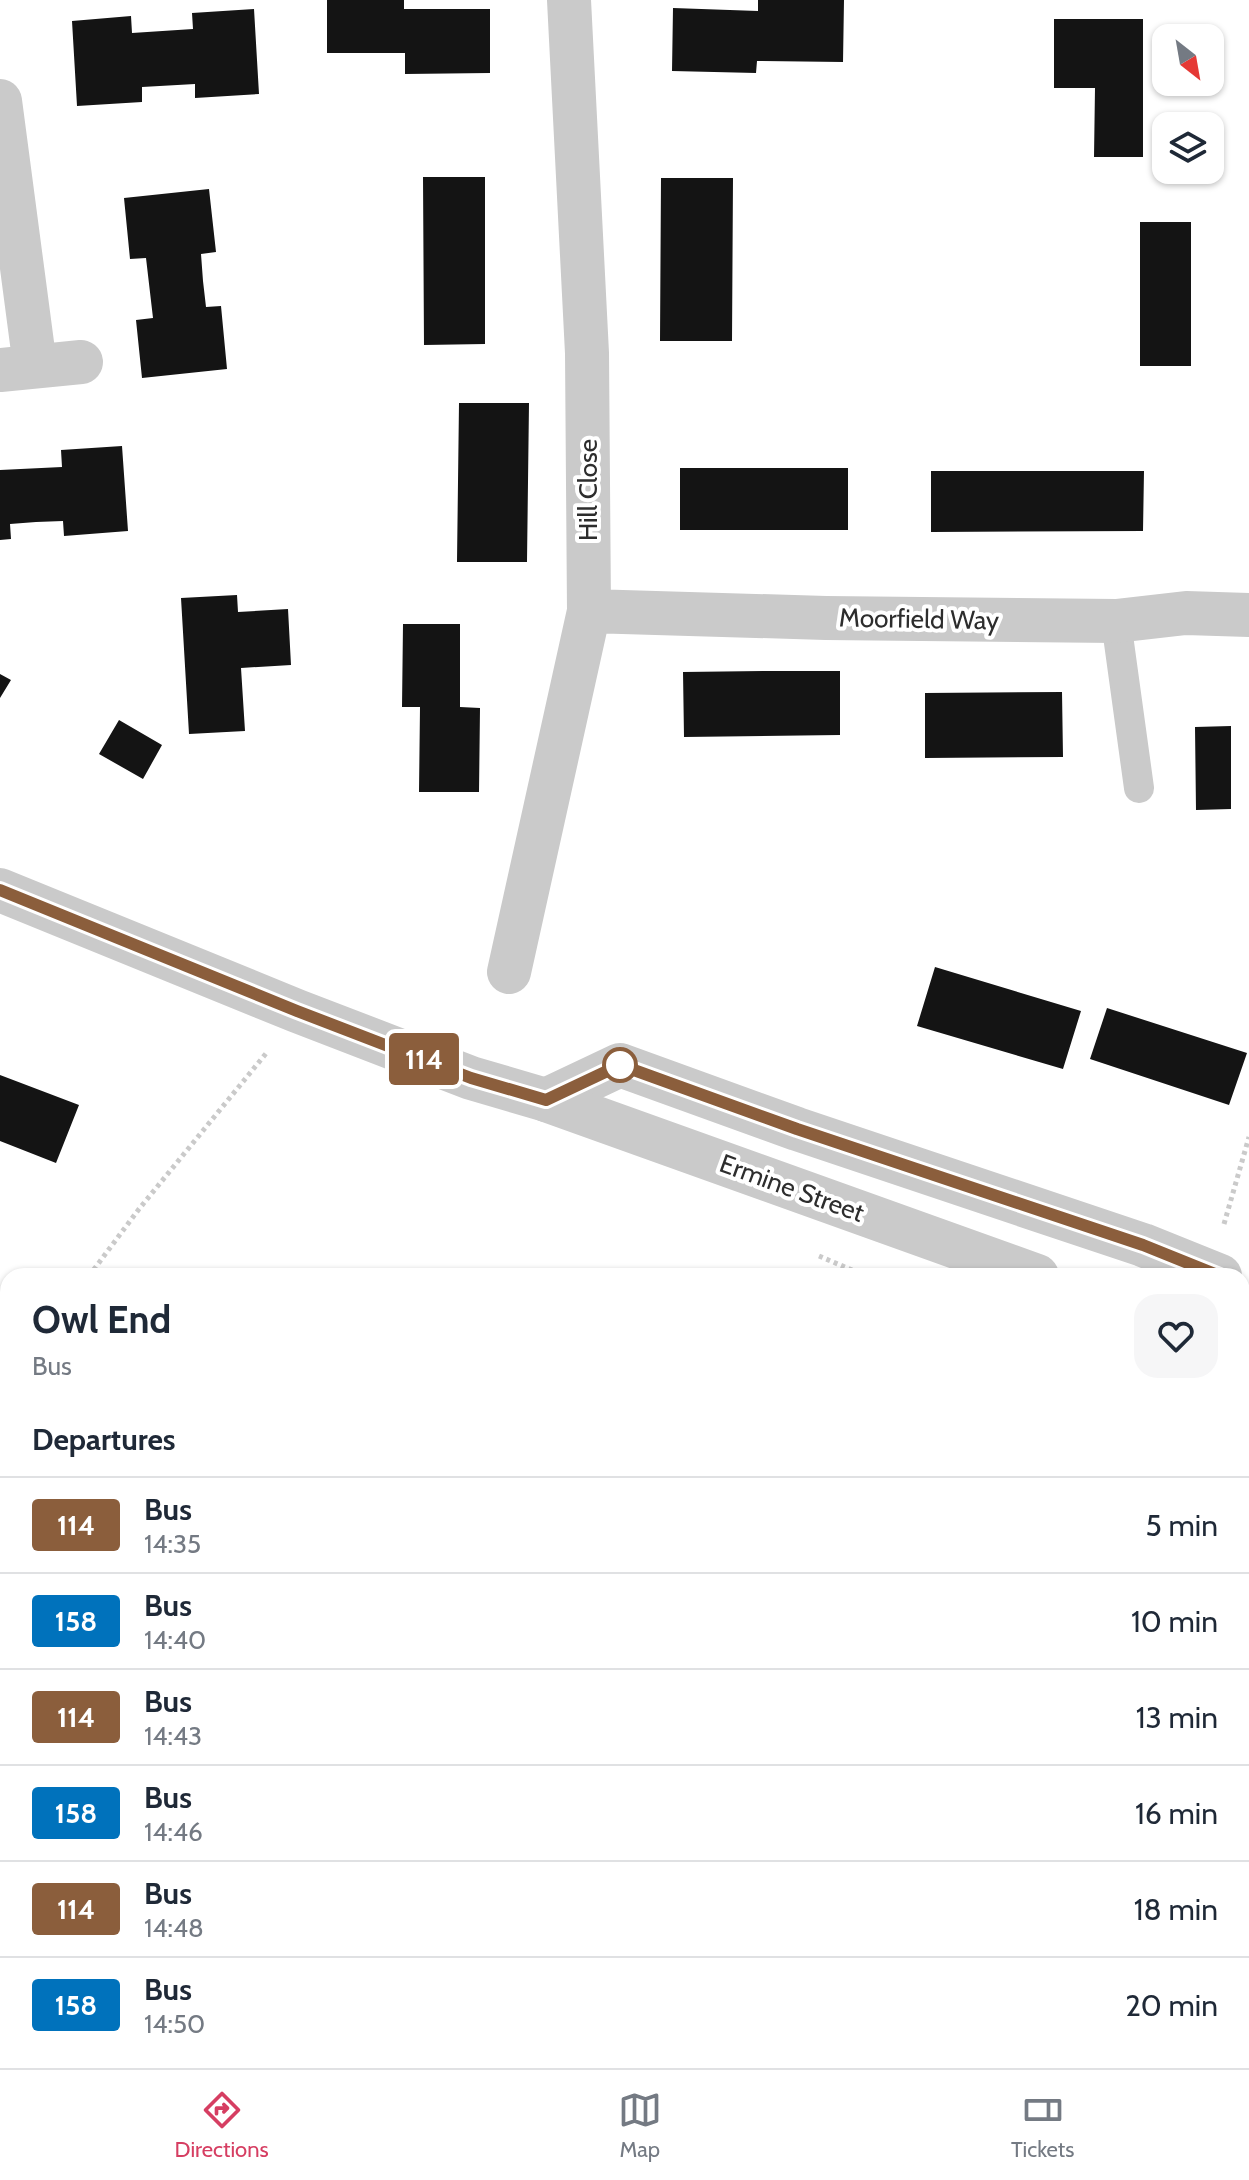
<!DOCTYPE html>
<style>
body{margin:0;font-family:Cabin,sans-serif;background:#f6f6f7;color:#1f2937;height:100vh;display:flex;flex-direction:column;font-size:30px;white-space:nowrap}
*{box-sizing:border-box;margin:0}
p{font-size:26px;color:#747a83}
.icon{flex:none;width:44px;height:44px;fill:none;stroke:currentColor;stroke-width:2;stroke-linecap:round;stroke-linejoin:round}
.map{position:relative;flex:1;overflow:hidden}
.panel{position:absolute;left:0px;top:1268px;width:1250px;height:800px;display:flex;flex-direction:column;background:#fff;border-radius:24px 24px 0 0;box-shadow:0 2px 6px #0004}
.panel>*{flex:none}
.badge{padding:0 16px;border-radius:6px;font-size:28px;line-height:52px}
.needle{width:52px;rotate:149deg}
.controls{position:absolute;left:1152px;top:24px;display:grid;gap:16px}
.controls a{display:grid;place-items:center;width:72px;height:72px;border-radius:16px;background:#fff;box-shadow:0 2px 6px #0004;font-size:40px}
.map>.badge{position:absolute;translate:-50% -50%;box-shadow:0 0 0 4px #fff}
h2{padding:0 32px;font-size:30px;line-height:72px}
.round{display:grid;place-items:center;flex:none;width:84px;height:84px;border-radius:24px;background:#f6f6f7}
.overview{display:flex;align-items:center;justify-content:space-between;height:136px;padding:0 32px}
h1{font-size:38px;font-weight:700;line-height:60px}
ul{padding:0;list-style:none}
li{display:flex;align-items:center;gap:24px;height:96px;padding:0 32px;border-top:2px solid #e0e1e3}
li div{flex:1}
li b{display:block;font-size:30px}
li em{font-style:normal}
li .badge{min-width:88px;font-weight:700;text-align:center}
.menu{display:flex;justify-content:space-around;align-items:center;height:112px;border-top:2px solid #e0e1e3;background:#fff;font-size:22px;color:#747a83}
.menu a{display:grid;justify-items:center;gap:4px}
.menu .selected{color:#d63e62}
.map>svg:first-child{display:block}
.building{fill:#141414}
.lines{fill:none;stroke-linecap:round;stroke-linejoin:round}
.path{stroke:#cacaca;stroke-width:5;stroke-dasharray:4 4;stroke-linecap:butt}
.service{stroke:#cacaca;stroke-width:30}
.minor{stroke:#cacaca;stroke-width:44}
.tertiary{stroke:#cacaca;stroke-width:44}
.line-casing{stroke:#fff;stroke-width:18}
.line{stroke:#8b5e3c;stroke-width:12}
.stop-dot{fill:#fff;stroke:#8b5e3c;stroke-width:4}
.labels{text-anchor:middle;stroke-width:8;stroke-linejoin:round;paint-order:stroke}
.street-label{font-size:26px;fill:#2d2d2d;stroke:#fff}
</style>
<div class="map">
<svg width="1249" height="2068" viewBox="0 0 1249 2068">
<rect width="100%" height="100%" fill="#fff"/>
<path class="building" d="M327,0H404V9H490V73L405,74V53H327Z
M758,0H844L843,62L757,61L756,73L672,71L673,8L758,11Z
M254,9L259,94L195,98V84L142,87V102L77,106L72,21L131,16L132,33L193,29L192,13Z
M1054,19H1143V157H1094L1095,88H1054Z
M423,177H485V344L424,345Z
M661,178H733L732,341H660Z
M209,189L216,252L201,254L203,281L206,307L221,306L227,369L142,378L136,320L153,318L146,258L130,259L124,198Z
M1140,222H1191V366H1140Z
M459,403H529L527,562H457Z
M122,446L128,531L64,536L63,521L36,522L10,524L11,539L0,540V470L62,467L61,450Z
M680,468H848V530H680Z
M931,471H1144L1143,531L931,532Z
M237,595L238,612L288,609L291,665L241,668L245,731L189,734L181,598Z
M403,624H460V707L480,708L479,792H419L420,707H402Z
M763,671H840V735L684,737L683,672Z
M0,674L11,680L0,698Z
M1062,692L1063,757L925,758V693Z
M119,720L162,745L143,779L99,754Z
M1231,726V809L1196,810L1195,727Z
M935,967L1081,1011L1063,1069L917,1026Z
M1107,1008L1247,1053L1229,1105L1090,1059Z
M0,1075L79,1105L56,1163L0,1141Z
M452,2060H545L547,2068H455Z"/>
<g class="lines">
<path class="path" d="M1224,1224L1249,1137
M819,1256L866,1276
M89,1276L139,1209L268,1051
M0,1404L8,1392"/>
<path class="service" d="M1116,621L1139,788"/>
<path class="minor" d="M0,101L35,366
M0,370L81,362
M589,611L826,618L1116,621L1186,613L1249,615
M509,972L589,611L587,353L569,0
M546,1100L620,1065L797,1129L1143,1245L1220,1276
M0,1909L8,1922
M69,2060L73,2068
M1227,2060V2068
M900,2068L921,2060"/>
<path class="tertiary" d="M0,890L297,1011L471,1078L546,1100L1037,1276
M1242,1345L1249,1347"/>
</g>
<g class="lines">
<defs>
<path id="line" d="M0,890L297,1011L471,1078L546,1100L620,1065L797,1129L1143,1245L1220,1276"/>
</defs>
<use href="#line" class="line-casing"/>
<use href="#line" class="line"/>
</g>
<circle class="stop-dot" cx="620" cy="1065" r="16"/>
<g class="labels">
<g class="street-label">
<text transform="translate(588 490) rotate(-90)" y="9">Hill Close</text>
<text transform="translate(919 619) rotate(1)" y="9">Moorfield Way</text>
<text transform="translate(792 1188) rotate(20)" y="9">Ermine Street</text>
</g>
</g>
</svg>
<div class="controls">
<a><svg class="needle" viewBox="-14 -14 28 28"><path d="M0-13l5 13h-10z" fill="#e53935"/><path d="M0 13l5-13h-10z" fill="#747a83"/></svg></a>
<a><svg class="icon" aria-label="layers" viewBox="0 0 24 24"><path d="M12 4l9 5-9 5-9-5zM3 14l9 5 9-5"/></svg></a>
</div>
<b class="badge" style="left:424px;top:1059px;background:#8b5e3c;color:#fff">114</b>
<section class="panel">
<div class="overview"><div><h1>Owl End</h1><p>Bus</p></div><a class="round"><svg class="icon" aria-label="heart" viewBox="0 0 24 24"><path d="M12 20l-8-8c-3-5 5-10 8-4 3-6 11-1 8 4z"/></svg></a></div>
<h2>Departures</h2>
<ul>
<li><span class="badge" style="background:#8b5e3c;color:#fff">114</span><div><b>Bus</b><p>14:35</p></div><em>5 min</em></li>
<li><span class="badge" style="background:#0072bc;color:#fff">158</span><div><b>Bus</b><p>14:40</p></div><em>10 min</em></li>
<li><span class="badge" style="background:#8b5e3c;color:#fff">114</span><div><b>Bus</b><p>14:43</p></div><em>13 min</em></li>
<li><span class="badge" style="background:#0072bc;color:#fff">158</span><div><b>Bus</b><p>14:46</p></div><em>16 min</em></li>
<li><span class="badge" style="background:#8b5e3c;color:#fff">114</span><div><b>Bus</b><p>14:48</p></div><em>18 min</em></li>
<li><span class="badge" style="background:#0072bc;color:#fff">158</span><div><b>Bus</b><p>14:50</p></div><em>20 min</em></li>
</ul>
</section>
</div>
<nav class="menu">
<a class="selected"><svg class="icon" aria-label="directions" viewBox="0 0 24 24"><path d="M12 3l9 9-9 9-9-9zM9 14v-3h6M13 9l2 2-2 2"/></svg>Directions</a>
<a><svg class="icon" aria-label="map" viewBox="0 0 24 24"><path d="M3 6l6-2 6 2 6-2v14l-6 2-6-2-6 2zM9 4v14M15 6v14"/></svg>Map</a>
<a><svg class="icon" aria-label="tickets" viewBox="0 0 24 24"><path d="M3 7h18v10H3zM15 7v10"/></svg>Tickets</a>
</nav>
